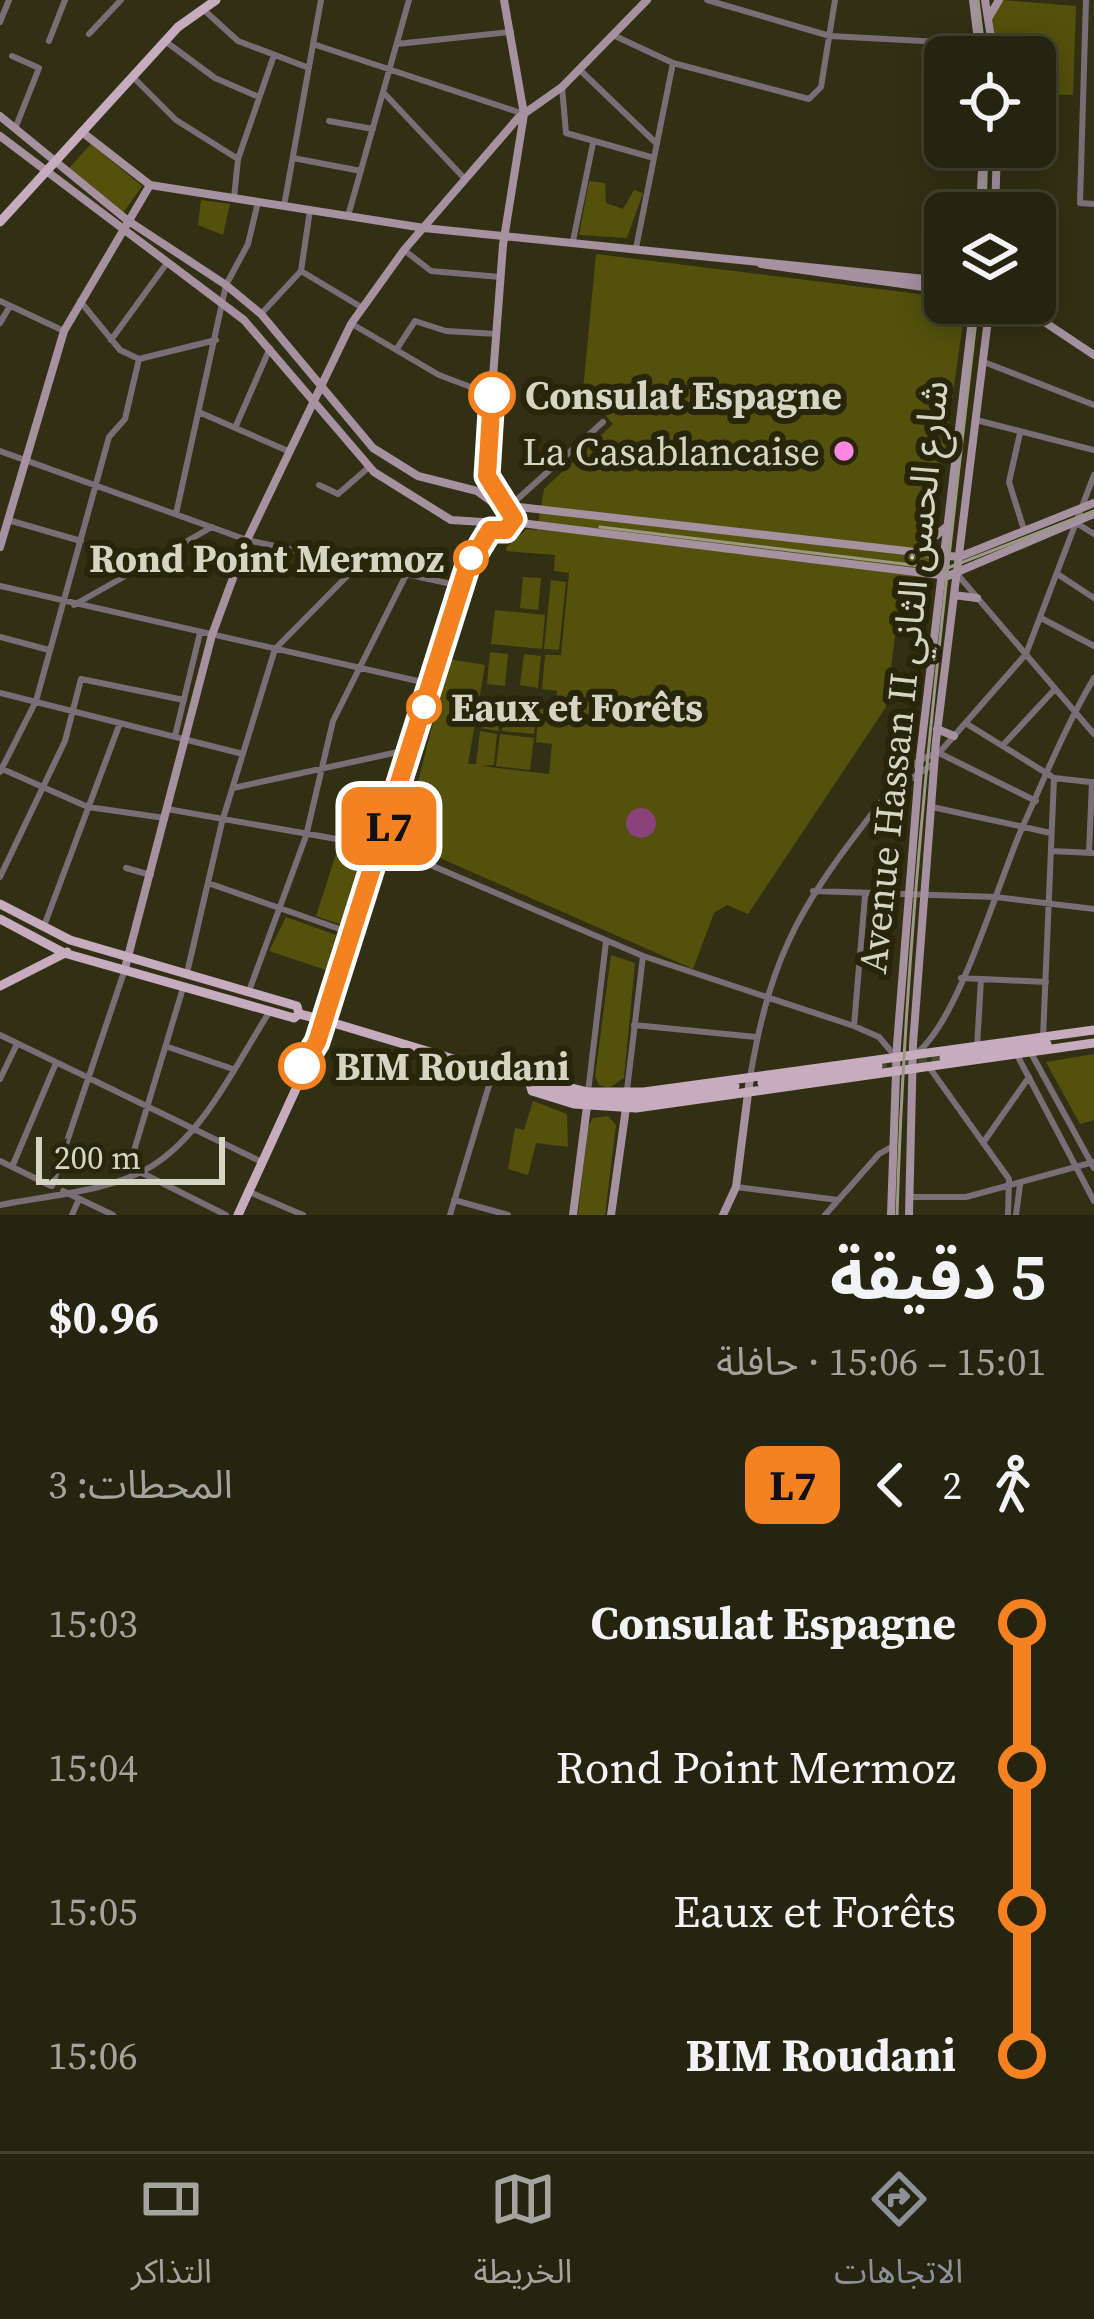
<!DOCTYPE html>
<html lang="ar">
<meta charset="utf-8">
<style>
body{margin:0;font-family:"Source Serif 4","Noto Sans Arabic",serif;background:#31301d;color:#f1f3f6;direction:rtl;height:100vh;display:flex;flex-direction:column;font-size:45px;white-space:nowrap}
*{box-sizing:border-box;margin:0}
p{font-size:39px;color:#a3a49e}
.icon{flex:none;width:66px;height:66px;fill:none;stroke:currentColor;stroke-width:2;stroke-linecap:round;stroke-linejoin:round}
.map{position:relative;height:1215px;overflow:hidden;direction:ltr}
.panel{display:flex;flex-direction:column;background:#25240f;flex:1}
.panel>*{flex:none}
.badge{padding:0 24px;border-radius:18px;font-size:42px;line-height:78px}
.controls{position:absolute;left:924px;top:36px;display:grid;gap:24px}
.controls a{display:grid;place-items:center;width:132px;height:132px;border-radius:18px;background:#25240f;box-shadow:0 6px 30px #0003,0 0 0 3px #42412f;font-size:60px}
.scale{position:absolute;left:36px;bottom:30px;width:189px;box-sizing:border-box;padding-left:12px;border:6px solid #d5d5c4;border-top:0;font-size:33px;line-height:42px;white-space:nowrap;color:#d5d5c4;-webkit-text-stroke:9px #27260a;paint-order:stroke}
.map>.badge{position:absolute;translate:-50% -50%;box-shadow:0 0 0 6px #fff}
.legs{display:flex;align-items:center;gap:18px;height:132px;padding:0 48px;font-size:39px}
.legs p{margin-inline-start:auto}
.headline{display:flex;align-items:center;justify-content:space-between;height:204px;padding:0 48px}
h1{font-size:66px;font-weight:700;line-height:90px}
ul{padding:0 48px;list-style:none}
li{display:flex;align-items:center;gap:42px;height:144px;font-size:45px}
li i{display:grid;place-items:center;width:18px;height:100%;margin:0 15px;background:currentColor}
li i::after{content:'';width:30px;height:30px;margin:-15px;border:9px solid;border-radius:50%;background:#25240f}
li p{margin-inline-start:auto}
li:first-child i{background:linear-gradient(#0000 50%,currentColor 0)}
li:last-child i{background:linear-gradient(currentColor 50%,#0000 0)}
.tab-bar{display:flex;justify-content:space-around;align-items:center;height:168px;border-top:3px solid #42412f;background:#25240f;font-size:33px;color:#a3a49e}
.tab-bar a{display:grid;justify-items:center;gap:6px}
.tab-bar .active{color:#8c9099}
.map>svg:first-child{display:block}
.green{fill:#53510b}
.water{fill:#894379}
.lines{fill:none;stroke-linecap:round;stroke-linejoin:round}
.primary-tunnel{stroke:#4a492e;stroke-width:9;stroke-dasharray:9 4.5;stroke-linecap:butt}
.street{stroke:#7a6e76;stroke-width:6}
.secondary{stroke:#a5919f;stroke-width:8}
.primary{stroke:#c6acbe;stroke-width:9}
.tram{stroke:#999984;stroke-width:3}
.line-1-casing{stroke:#fff;stroke-width:27}
.line-1{stroke:#f58220;stroke-width:18}
.stop-1-dot{fill:#fff;stroke:#f58220;stroke-width:6}
.poi-dot{fill:#fd86e1;stroke:#27260a;stroke-width:4.5}
.labels{text-anchor:middle;stroke-width:12;stroke-linejoin:round;paint-order:stroke}
.stop-label{font-size:39px;font-weight:bold;fill:#d5d5c4;stroke:#27260a;text-anchor:start}
.poi-label{font-size:39px;fill:#d5d5c4;stroke:#27260a;text-anchor:end}
.street-label{font-size:39px;fill:#d5d5c4;stroke:#27260a}
</style>
<div class="map">
<svg width="1094" height="1215" viewBox="0 0 1094 1215">
<rect width="100%" height="100%" fill="#313014"/>
<path class="green" d="M1002,0L1076,6L1073,95L1035,94V57H997L992,17Z
M91,144L142,186L123,213L68,169Z
M589,181L605,183L606,203L623,209L634,190L643,193L627,238L579,235Z
M201,200L230,204L223,235L198,225Z
M596,254L935,296L963,323L926,583L901,589L886,707L748,914L727,905L714,913L693,969L394,838L415,794L449,659L485,665L468,764H476L480,731L497,734L494,765L481,766L549,774L552,744L536,742L539,708L556,709L557,691L542,689L545,655H561L569,573L554,571L555,555L506,551L507,546L527,529L537,530L544,489L613,424L583,390Z
M523,577L541,578L538,610L520,608Z
M551,580L566,582L559,650L544,649Z
M495,610L545,615L542,649L491,644Z
M490,652L508,654L505,686L487,684Z
M524,654L541,656L538,688L520,685Z
M505,696L538,699L534,734L502,731Z
M484,697L502,699L498,731L481,728Z
M500,734L534,738L530,770L496,766Z
M339,845L363,849L369,856L346,921L339,924L316,916Z
M286,917L336,935L326,970L269,951Z
M611,955L635,963L624,1078L609,1088L599,1085L595,1076Z
M1094,1054V1120L1080,1124L1046,1062Z
M533,1101L567,1114L568,1147L536,1143L528,1175L508,1169L515,1128L524,1130Z
M608,1116L616,1125L605,1215H578L588,1126L593,1118Z"/>
<path class="water" d="M626 823a15 15 0 1 1 30 0a15 15 0 1 1-30 0Z"/>
<g class="lines">
<path class="primary-tunnel" d="M878,1066L944,1058"/>
<path class="street" d="M707,0L830,36L978,44
M1086,0L1080,203L1094,204
M204,10L238,41L309,68
M0,22L9,0
M89,34L121,0
M615,36L673,63L809,99L821,87L835,0
M49,41L65,0
M165,41L215,78L259,97
M313,44L524,114
M397,44L511,32
M12,56L39,68L15,129
M580,70L657,144
M133,77L176,120L238,159
M562,87L566,133L654,158
M383,92L464,178
M329,121L373,129
M293,158L361,171
M234,198L238,159L273,58
M284,206L321,0
M348,216L409,0
M573,241L593,143
M636,248L673,63
M404,250L431,271L500,277
M301,271L361,307
M0,301L64,331
M80,301L120,350L139,359
M261,314L301,271L310,210
M0,323L10,306
M352,324L439,375L492,395
M111,340L167,263
M396,350L415,321L446,331L497,334
M139,359L216,340
M984,362L1094,405
M201,413L288,451
M976,420L1094,450
M235,428L270,348
M1020,433L1009,482L1024,530
M0,451L247,540L461,586
M319,485L338,494L368,468
M512,504L603,422
M176,514L226,285L248,244L258,202
M8,520L81,541
M1078,524L1094,534
M957,574L1094,734
M1059,575L1094,598
M0,586L431,684
M74,605L212,527
M1041,618L1094,646
M0,637L49,650
M0,693L243,754
M967,724L1051,776
M175,736L200,633
M1003,745L1055,689
M939,753L1026,654L1094,475
M939,753L1036,801
M0,768L88,807L165,818
M0,772L36,701L109,437L125,419L139,359
M1054,778L1090,782
M233,788L412,749
M890,793L933,764
M932,807L1051,833
M167,809L393,849L643,956L854,1026L879,1037L895,1056
M1051,851L1094,853
M1089,853L1092,782
M126,868L151,875
M0,877L65,741L81,679L184,700
M208,883L351,933
M813,891L996,897L1094,909
M44,926L120,723
M187,973L222,822L275,649L359,564
M961,978L1046,982
M249,991L306,836L333,721L406,575
M634,1025L756,1037
M854,1026L865,896
M0,1035L260,1161
M1043,1038L1054,778
M168,1047L233,1069
M977,1047L981,979
M917,1053C960,1018 998,882 1022,828C1045,777 1066,725 1094,678
M1031,1053L1094,1168
M1017,1055L1094,1201
M929,1067L1009,1179L1008,1215
M750,1078C772,946 805,900 884,798C900,776 912,759 939,753
M0,1079L17,1044
M627,1090L643,956
M588,1092L606,942
M983,1143L1029,1077
M0,1161L51,1186
M12,1167L56,1063
M140,1172L226,1215
M132,1175L133,1154L183,988
M52,1186L124,972
M736,1187L838,1200
M63,1191L113,1215
M247,1191L303,1215
M910,1197H966L1094,1162
M454,1200L508,1215
M0,1205C49,1195 110,1192 152,1166C205,1133 237,1062 270,1011
M72,1215L79,1199
M450,1215L493,1072
M825,1215L879,1154L893,1146
M1016,1215L1020,1185"/>
<path class="secondary" d="M973,0L980,57
M985,0L994,57
M989,17L999,0
M0,116L127,220L226,285L261,314L373,448L418,476L477,491L492,502
M82,132L150,185L424,228L945,281
M0,136L244,320L374,472L451,520L483,522
M980,213L983,147
M995,213L997,147
M761,264L945,290
M1016,303L1094,355
M497,500L486,469L503,245L524,114L504,0
M510,506L959,557L1094,503
M513,522L948,576L1094,514
M490,530H505L514,519L510,506L497,500
M0,547L64,331L150,185
M917,552L946,527
M954,595L977,598
M937,729L954,736
M125,968L212,635L247,540L351,324L404,250L518,118L562,87L647,0
M320,1019L383,845L464,577L490,530
M573,1215L587,1106
M611,1215L626,1108
M723,1215L736,1187L750,1078
M891,1215L897,1045L920,757L974,303
M909,1215L913,1044L936,741L990,303"/>
<path class="primary" d="M0,222L178,27L216,0
M0,904L70,940L297,1006L299,1014
M0,919L64,953L294,1018L299,1014L320,1019L584,1098L635,1100L735,1086
M0,986L67,952
M944,1058L1047,1044
M539,1080L588,1092H644L1094,1030
M762,1083L878,1066
M530,1084L532,1091L574,1104L636,1108L1094,1043
M238,1215L317,1043L320,1019"/>
<path class="tram" d="M978,0L985,57
M985,213L987,147
M600,527L945,569L1094,511
M897,1215C906,908 943,606 978,303"/>
</g>
<g class="lines">
<defs>
<path id="line-1" d="M302,1066L317,1042L467,568L490,530H506L514,519L487,476L492,395"/>
</defs>
<use href="#line-1" class="line-1-casing"/>
<use href="#line-1" class="line-1"/>
</g>
<g class="stop-1-dot">
<circle cx="492" cy="395" r="21"/>
<circle cx="471" cy="558" r="15"/>
<circle cx="424" cy="707" r="15"/>
<circle cx="302" cy="1066" r="21"/>
</g>
<circle class="poi-dot" cx="844" cy="451" r="12"/>
<g class="labels">
<g class="stop-label">
<text x="525" y="409">Consulat Espagne</text>
<text x="444" y="572" text-anchor="end">Rond Point Mermoz</text>
<text x="451" y="721">Eaux et Forêts</text>
<text x="335" y="1080">BIM Roudani</text>
</g>
<g class="poi-label">
<text x="820" y="465">La Casablancaise</text>
</g>
<g class="street-label">
<text transform="translate(903 677) rotate(-84)" y="14">Avenue Hassan II شارع الحسن الثاني</text>
</g>
</g>
</svg>
<div class="controls">
<a><svg class="icon" aria-label="locate" viewBox="0 0 24 24"><circle cx="12" cy="12" r="6"/><path d="M12 2v4M12 18v4M2 12h4M18 12h4"/></svg></a>
<a><svg class="icon" aria-label="layers" viewBox="0 0 24 24"><path d="M12 4l9 5-9 5-9-5zM3 14l9 5 9-5"/></svg></a>
</div>
<div class="scale">200 m</div>
<b class="badge" style="left:389px;top:826px;background:#f58220;color:#111">L7</b>
</div>
<section class="panel">
<div class="headline"><div><h1>5 دقيقة</h1><p>15:01 – 15:06 · حافلة</p></div><b>$0.96</b></div>
<div class="legs"><svg class="icon" aria-label="walk" viewBox="0 0 24 24"><circle cx="13" cy="4" r="2"/><path d="M13 8l-2 6 4 7M11 14l-3 7M7 12l3-4h3l4 4"/></svg>2<svg class="icon" aria-label="back" viewBox="0 0 24 24"><path d="M15 5l-7 7 7 7"/></svg><b class="badge" style="background:#f58220;color:#111">L7</b><p>المحطات: 3</p></div>
<ul>
<li><i style="color:#f58220"></i><b>Consulat Espagne</b><p>15:03</p></li>
<li><i style="color:#f58220"></i><span>Rond Point Mermoz</span><p>15:04</p></li>
<li><i style="color:#f58220"></i><span>Eaux et Forêts</span><p>15:05</p></li>
<li><i style="color:#f58220"></i><b>BIM Roudani</b><p>15:06</p></li>
</ul>
</section>
<nav class="tab-bar">
<a class="active"><svg class="icon" aria-label="directions" viewBox="0 0 24 24"><path d="M12 3l9 9-9 9-9-9zM9 14v-3h6M13 9l2 2-2 2"/></svg>الاتجاهات</a>
<a><svg class="icon" aria-label="map" viewBox="0 0 24 24"><path d="M3 6l6-2 6 2 6-2v14l-6 2-6-2-6 2zM9 4v14M15 6v14"/></svg>الخريطة</a>
<a><svg class="icon" aria-label="tickets" viewBox="0 0 24 24"><path d="M3 7h18v10H3zM15 7v10"/></svg>التذاكر</a>
</nav>
